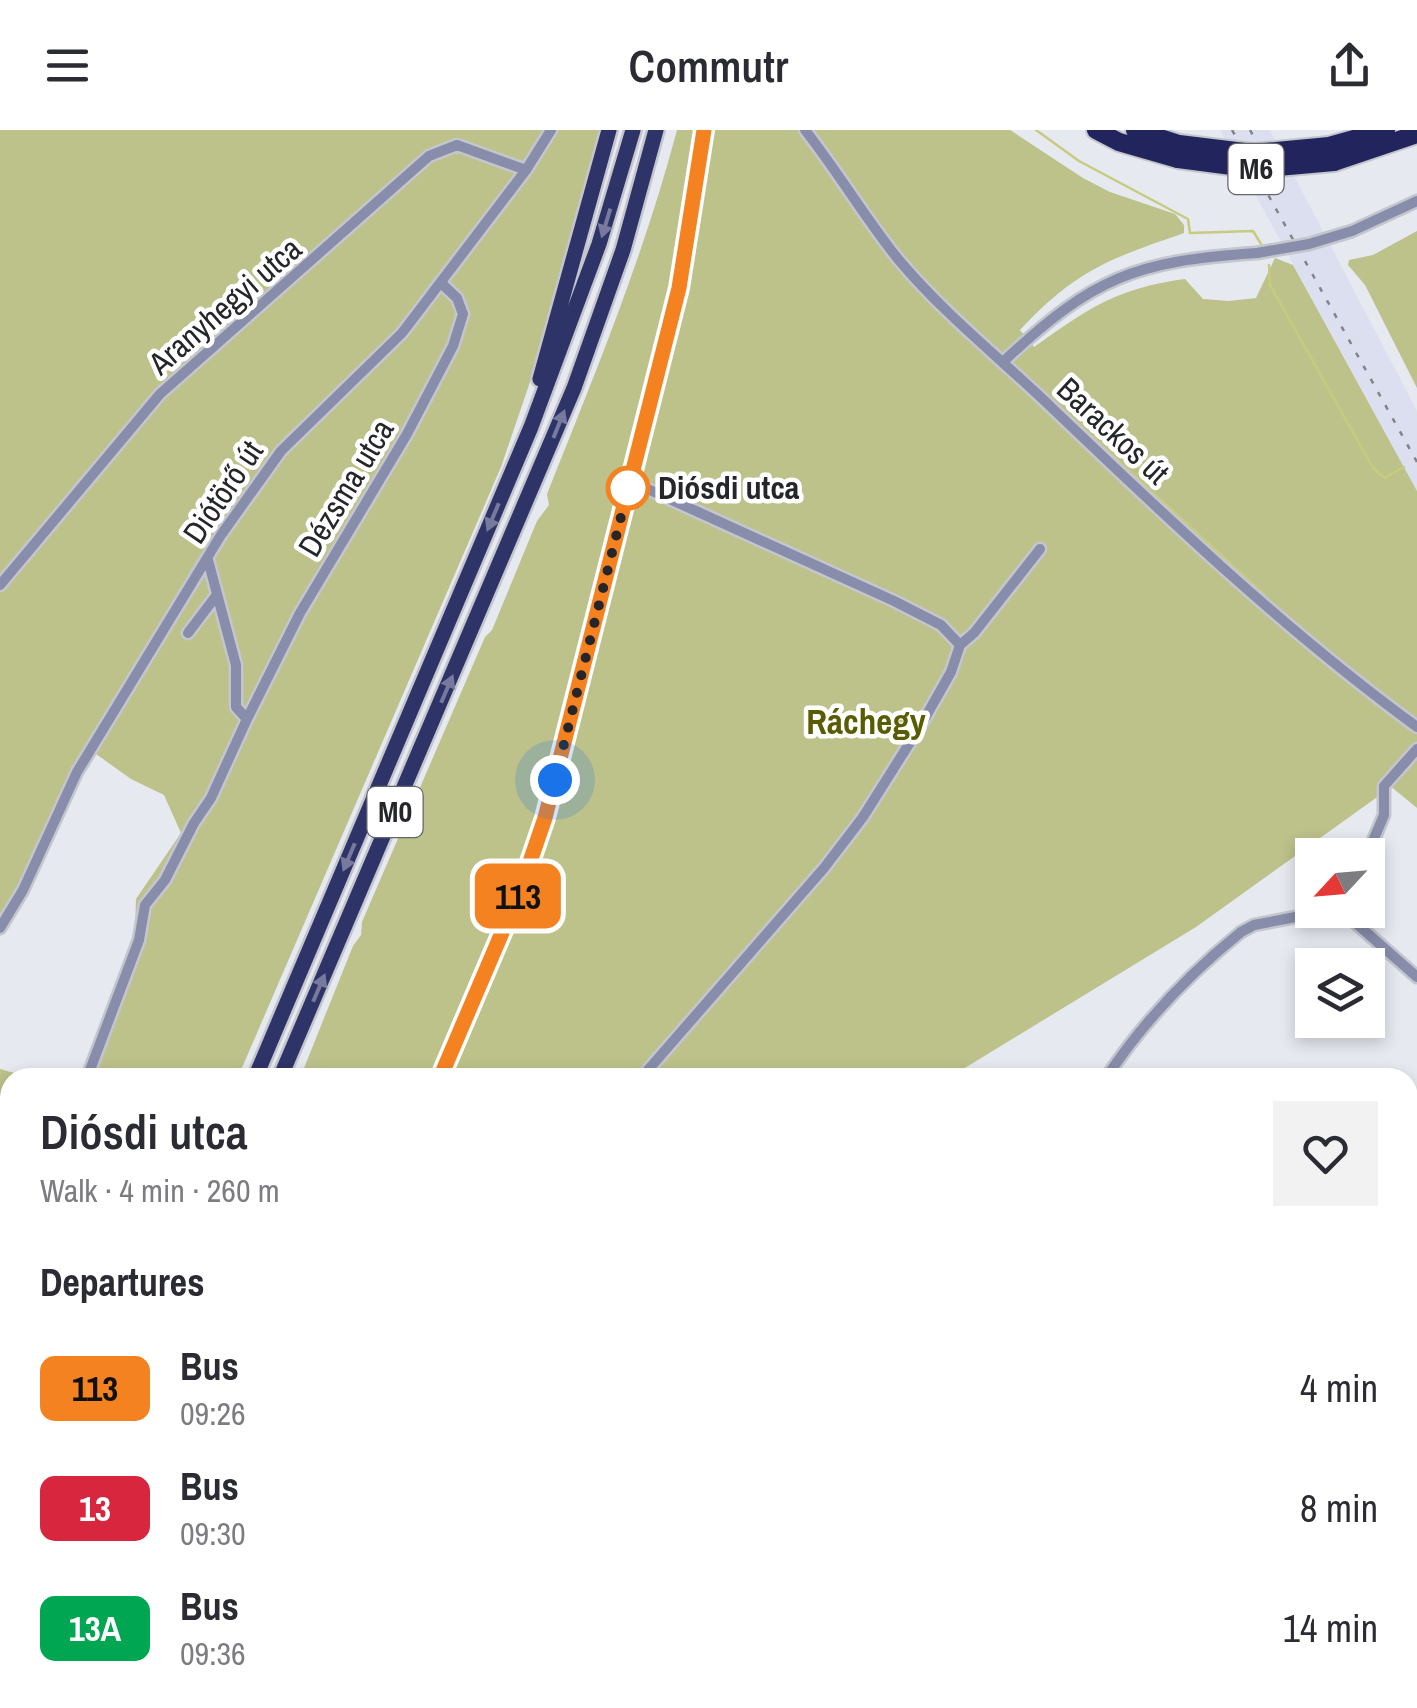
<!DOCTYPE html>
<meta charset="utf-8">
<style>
body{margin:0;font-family:"Archivo Narrow",sans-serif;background:#f2f2f3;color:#2b2b33;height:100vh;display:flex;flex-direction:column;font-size:38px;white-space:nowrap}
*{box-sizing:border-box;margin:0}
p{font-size:32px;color:#7c7c81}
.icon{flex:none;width:55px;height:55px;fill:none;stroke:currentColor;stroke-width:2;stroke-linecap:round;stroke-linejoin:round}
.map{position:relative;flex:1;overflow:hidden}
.drawer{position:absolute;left:0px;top:938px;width:1418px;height:642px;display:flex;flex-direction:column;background:#fff;border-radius:30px 30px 0 0;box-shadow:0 5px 15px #0003}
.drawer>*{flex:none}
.badge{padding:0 20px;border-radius:15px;font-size:35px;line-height:65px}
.needle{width:65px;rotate:244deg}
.fabs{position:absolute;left:1295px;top:708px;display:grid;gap:20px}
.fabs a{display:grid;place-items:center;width:90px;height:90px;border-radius:0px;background:#fff;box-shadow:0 5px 15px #0003;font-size:50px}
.you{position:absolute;width:50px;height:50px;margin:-25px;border:8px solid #fff;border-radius:50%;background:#1a73e8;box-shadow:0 0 0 15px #1a73e833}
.map>.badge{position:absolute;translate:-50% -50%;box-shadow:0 0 0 5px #fff}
h2{padding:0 40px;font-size:38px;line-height:90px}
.round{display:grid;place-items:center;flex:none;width:105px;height:105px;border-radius:0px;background:#f2f2f3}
.summary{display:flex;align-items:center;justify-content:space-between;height:170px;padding:0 40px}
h1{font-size:48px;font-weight:600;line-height:75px}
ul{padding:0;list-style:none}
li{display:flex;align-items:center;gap:30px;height:120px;padding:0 40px}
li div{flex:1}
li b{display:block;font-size:38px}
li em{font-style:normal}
li .badge{min-width:110px;font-weight:700;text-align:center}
header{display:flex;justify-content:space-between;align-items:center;height:130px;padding:0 40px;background:#fff;font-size:45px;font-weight:600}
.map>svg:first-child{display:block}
.built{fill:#dbdfef}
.green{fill:#bdc18a}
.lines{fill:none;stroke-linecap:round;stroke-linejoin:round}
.stream{stroke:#c6cb7e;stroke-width:2.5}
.minor-casing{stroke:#c4c6cd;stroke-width:15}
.tertiary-casing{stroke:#c4c6cd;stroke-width:18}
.trunk-casing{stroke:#c4c6cd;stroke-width:20}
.motorway-casing{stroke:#c4c6cd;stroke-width:22}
.minor{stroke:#878daa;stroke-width:10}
.tertiary{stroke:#878daa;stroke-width:12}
.trunk{stroke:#2e3368;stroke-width:15}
.motorway{stroke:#22255d;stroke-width:18}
.rail{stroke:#828489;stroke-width:2.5;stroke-dasharray:5 10;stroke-linecap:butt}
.minor-bridge-casing{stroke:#c4c6cd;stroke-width:15;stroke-linecap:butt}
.motorway-bridge-casing{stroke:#c4c6cd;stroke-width:22;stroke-linecap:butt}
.minor-bridge{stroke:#878daa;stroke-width:10}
.motorway-bridge{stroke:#22255d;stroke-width:18}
.oneway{fill:#777a9d}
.line-casing{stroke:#fff;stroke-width:22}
.line{stroke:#f58220;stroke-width:15}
.walk{stroke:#252629;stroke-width:10;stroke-dasharray:0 18}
.stop-dot{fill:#fff;stroke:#f58220;stroke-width:5}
.labels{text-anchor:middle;stroke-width:9;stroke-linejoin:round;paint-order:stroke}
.shield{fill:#fff;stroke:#666769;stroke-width:2.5}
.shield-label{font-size:30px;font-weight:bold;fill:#252629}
.street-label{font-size:32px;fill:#252629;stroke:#fff}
.stop-label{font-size:32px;font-weight:bold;fill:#252629;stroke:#fff;text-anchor:start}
.neighbourhood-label{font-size:35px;font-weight:bold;fill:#5a5c02;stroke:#fff}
</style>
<header><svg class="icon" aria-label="menu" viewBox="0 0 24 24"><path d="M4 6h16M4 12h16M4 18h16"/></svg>Commutr<svg class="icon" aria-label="share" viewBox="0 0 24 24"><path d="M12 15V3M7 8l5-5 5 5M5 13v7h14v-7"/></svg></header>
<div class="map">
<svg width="1417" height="1578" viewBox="0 0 1417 1578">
<rect width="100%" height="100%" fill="#e7e9f1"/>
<path class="built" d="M1220,0H1270L1417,281V361Z"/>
<path class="green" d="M0,0H605L545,208L501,337L238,947H81L135,800L136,769L181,703L164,665L131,649L96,624L57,687L34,746L0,805Z
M677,0H699V58L704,60L712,0H1010L1083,48L1110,62L1175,84L1184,95V103C1109,129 1076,140 1020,200L1034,217C1089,178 1117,158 1185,149L1203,169L1229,171L1256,168L1275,128L1293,135L1417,361V678L1389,655L1380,665L1196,797L950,947L300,948L353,816L361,805L362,792L485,507L492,500L537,391L549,375L547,364C595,244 644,125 677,0Z
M1417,101V258L1365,155L1348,135L1349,130L1373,125Z
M0,939L29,947L10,948V1182L0,1213Z
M10,1199V1402L0,1420V1229Z
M68,1570H232L224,1578H65Z"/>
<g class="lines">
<path class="stream" d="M1036,0L1079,31L1188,89L1190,103L1253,101L1261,114
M1269,135L1270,155L1373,338L1385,348L1404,337
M1054,272L1265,465"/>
<defs>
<path id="minor" d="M805,0C838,42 865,88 898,129C944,184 1000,228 1051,277C1168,389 1287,502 1417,597
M1352,101L1417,71
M1003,232C1093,147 1135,131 1257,123
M630,351L894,471L941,495L960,515
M0,455L160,264L429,26L457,15L526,40
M188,503L216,466
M247,589L300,483L407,304L453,216L463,184L457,168L441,153
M1367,725L1384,685V656L1417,619
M1341,780L1417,847
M0,798L23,760L77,642L221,405L281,321L402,203L526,40L551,0
M87,948L139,810L145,775L165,750L194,693L211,668L247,589L236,577V535L208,430
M641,948L824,738L863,687L921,595L951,542L960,515L974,503L1040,419
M1106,948C1143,892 1189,844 1241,802L1254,795L1332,780
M1408,1293L1417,1296
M1408,1482L1417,1466
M1408,1528L1417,1534
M679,1570L726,1578
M90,1578L93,1570
M572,1578L577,1570
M998,1578L1005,1570
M1368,1578L1372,1570"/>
<path id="tertiary" d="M440,948L521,759L545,688L679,158L704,0
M275,1578L278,1570"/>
<path id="trunk" d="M540,249L609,0
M255,948L531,297L599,114L633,0
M280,948L574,258L623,120L656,0
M0,1436L10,1418
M0,1551L10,1528
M10,1578L14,1570
M57,1578L60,1570"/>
<path id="motorway" d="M1096,0L1119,12L1178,29
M1135,0L1179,14
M1329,16L1386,0
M1334,32L1417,4"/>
</defs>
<use href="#minor" class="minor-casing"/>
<use href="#tertiary" class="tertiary-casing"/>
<use href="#trunk" class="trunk-casing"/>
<use href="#motorway" class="motorway-casing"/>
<use href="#minor" class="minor"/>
<use href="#tertiary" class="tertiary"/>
<use href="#trunk" class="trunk"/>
<use href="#motorway" class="motorway"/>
<path class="rail" d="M1232,0L1417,332
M1250,0L1283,60"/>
<defs>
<path id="minor-bridge" d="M1257,123L1309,114L1352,101"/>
<path id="motorway-bridge" d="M1179,14L1253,23L1329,16
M1178,29L1255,39L1334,32"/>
</defs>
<use href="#minor-bridge" class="minor-bridge-casing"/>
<use href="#motorway-bridge" class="motorway-bridge-casing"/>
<use href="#minor-bridge" class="minor-bridge"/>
<use href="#motorway-bridge" class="motorway-bridge"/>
</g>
<defs><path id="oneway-solid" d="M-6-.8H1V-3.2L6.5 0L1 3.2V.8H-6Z" transform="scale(2.5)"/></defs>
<g class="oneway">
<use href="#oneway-solid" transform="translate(606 93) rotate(107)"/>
<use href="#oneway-solid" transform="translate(559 294) rotate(-68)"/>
<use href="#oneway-solid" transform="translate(493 387) rotate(113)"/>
<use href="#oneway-solid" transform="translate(447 559) rotate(-67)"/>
<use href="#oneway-solid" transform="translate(349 727) rotate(113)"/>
<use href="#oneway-solid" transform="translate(319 858) rotate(-67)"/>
</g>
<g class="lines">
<defs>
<path id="line" d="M440,948L521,758L545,688L679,158L704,0"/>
</defs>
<use href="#line" class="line-casing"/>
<use href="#line" class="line"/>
<path class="walk" d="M555,650L630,351L628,358"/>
</g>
<circle class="stop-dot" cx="628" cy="358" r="20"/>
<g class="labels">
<g class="shield">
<rect x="1228.5" y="14" width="55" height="50" rx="8"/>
<rect x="367.5" y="657" width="55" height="50" rx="8"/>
</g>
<g class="shield-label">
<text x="1256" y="49">M6</text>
<text x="395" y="692">M0</text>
</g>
<g class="street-label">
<text transform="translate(225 176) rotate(-41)" y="11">Aranyhegyi utca</text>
<text transform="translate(1113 301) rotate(43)" y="11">Barackos út</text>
<text transform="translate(346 358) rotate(-59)" y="11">Dézsma utca</text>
<text transform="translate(223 362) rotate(-56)" y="11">Diótörő út</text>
</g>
<g class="stop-label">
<text x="658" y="369">Diósdi utca</text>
</g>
<g class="neighbourhood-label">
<text x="866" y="604">Ráchegy</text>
</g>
</g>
</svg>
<div class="fabs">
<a><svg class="needle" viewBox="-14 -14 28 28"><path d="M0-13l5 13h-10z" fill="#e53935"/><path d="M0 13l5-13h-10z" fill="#7c7c81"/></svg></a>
<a><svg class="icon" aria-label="layers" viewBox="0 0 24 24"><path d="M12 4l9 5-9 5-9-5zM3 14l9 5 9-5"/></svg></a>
</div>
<div class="you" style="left:555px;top:650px"></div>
<b class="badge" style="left:518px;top:766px;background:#f58220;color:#111">113</b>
<section class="drawer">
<div class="summary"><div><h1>Diósdi utca</h1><p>Walk · 4 min · 260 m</p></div><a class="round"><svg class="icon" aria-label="heart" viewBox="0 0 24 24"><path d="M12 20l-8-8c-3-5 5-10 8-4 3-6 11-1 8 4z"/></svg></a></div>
<h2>Departures</h2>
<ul>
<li><span class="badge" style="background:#f58220;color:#111">113</span><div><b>Bus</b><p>09:26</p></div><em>4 min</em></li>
<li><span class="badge" style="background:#d7263d;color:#fff">13</span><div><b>Bus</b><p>09:30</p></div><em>8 min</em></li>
<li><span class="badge" style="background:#00a651;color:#fff">13A</span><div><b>Bus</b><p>09:36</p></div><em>14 min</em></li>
</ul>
</section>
</div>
